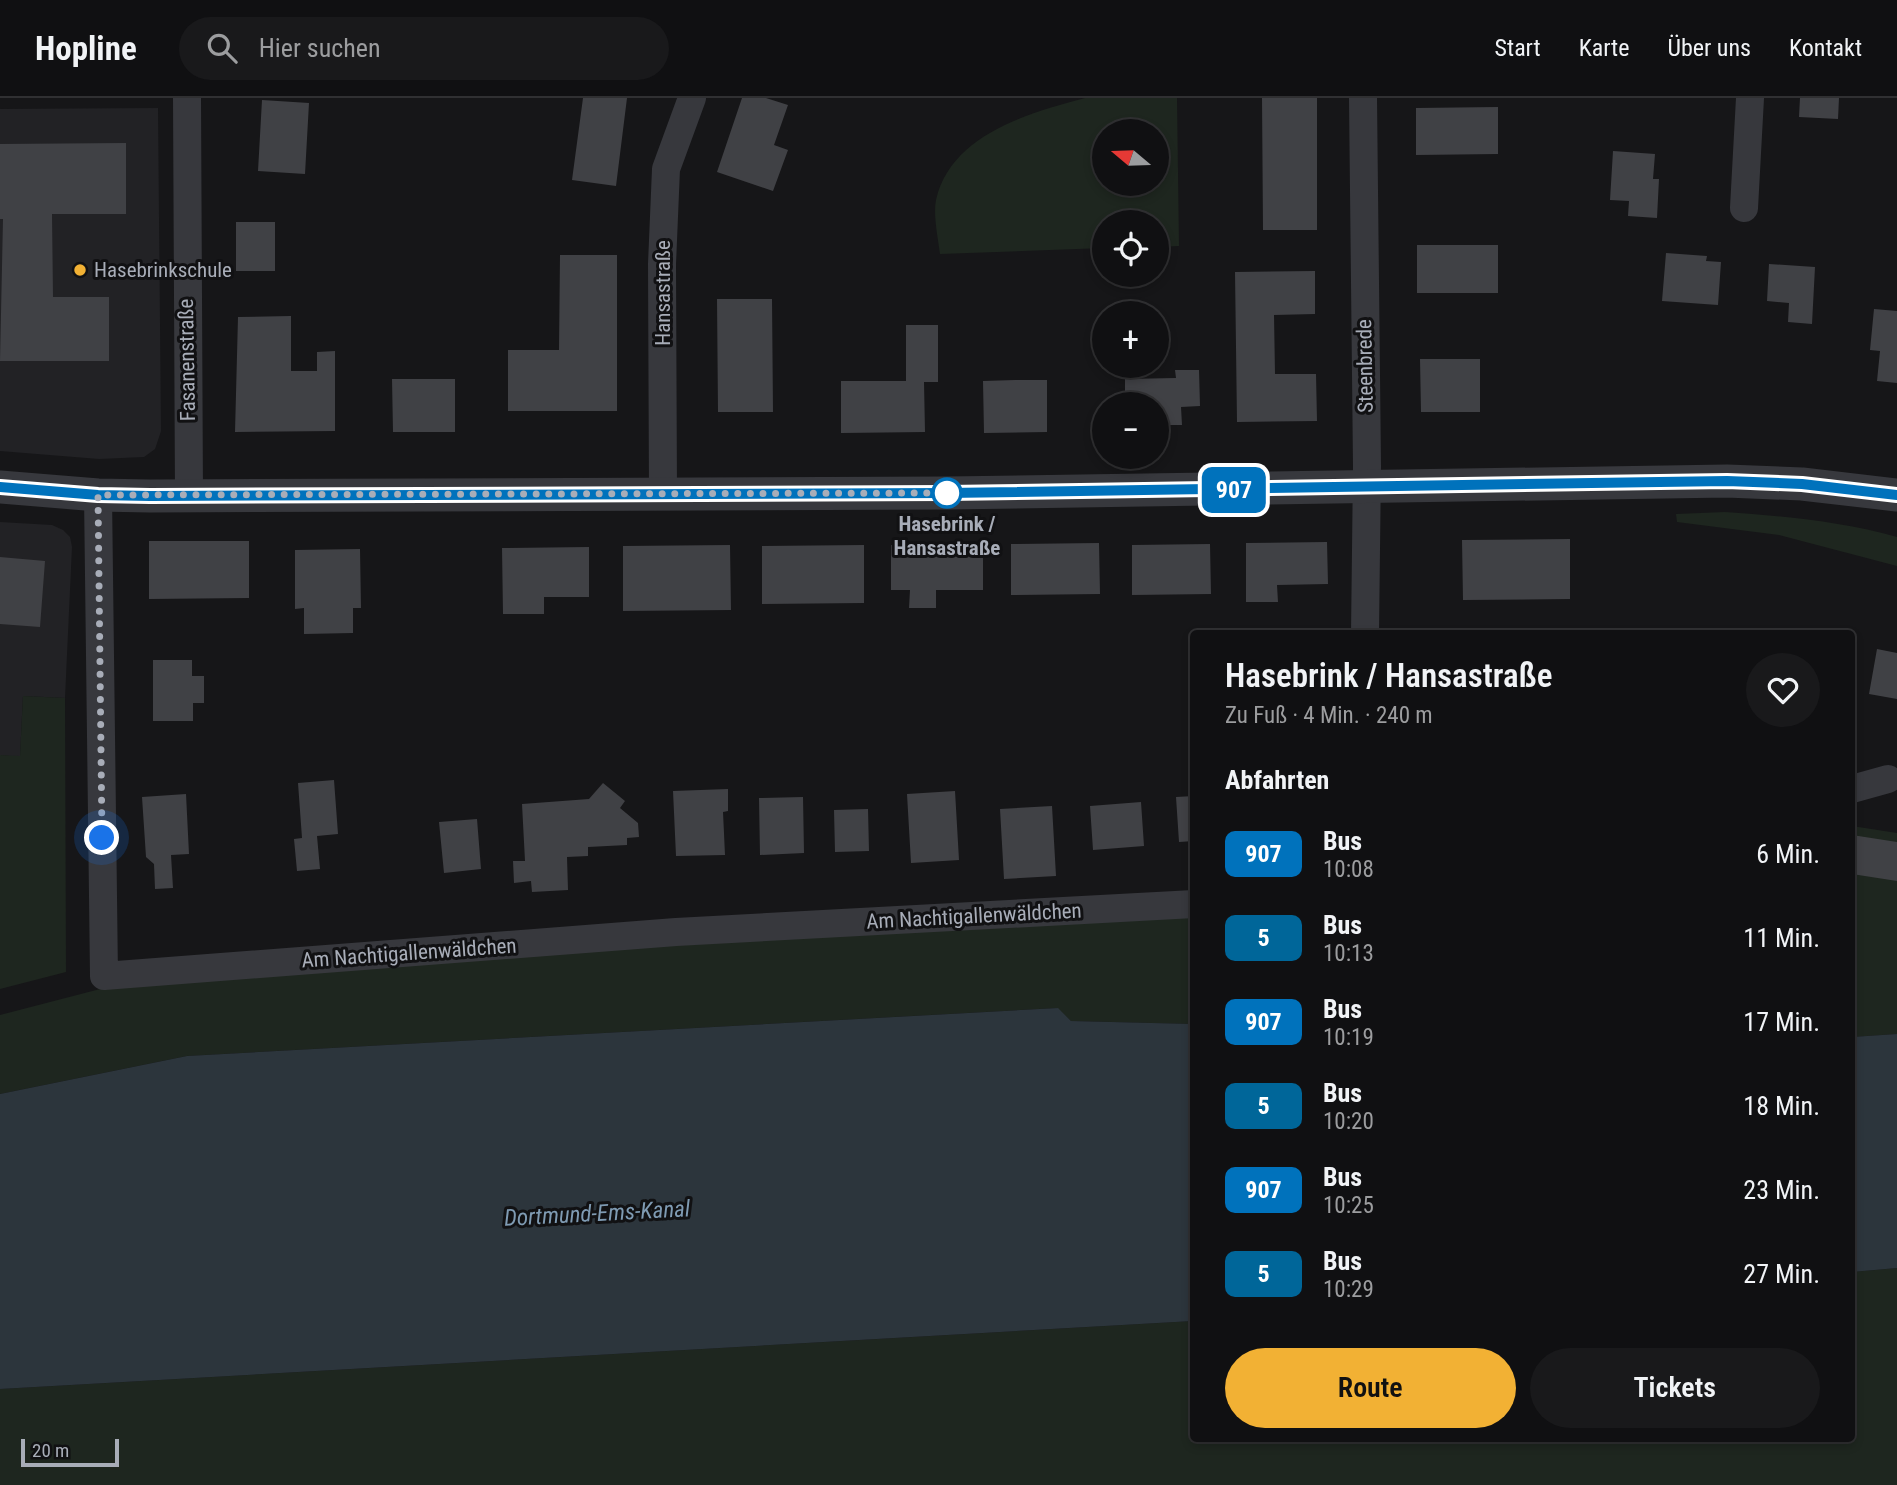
<!DOCTYPE html>
<html lang="de">
<meta charset="utf-8">
<style>
body{margin:0;font-family:"Roboto Condensed",sans-serif;background:#19191b;color:#f1f3f6;height:100vh;display:flex;flex-direction:column;font-size:26px;white-space:nowrap}
*{box-sizing:border-box;margin:0}
p{font-size:23px;color:#9c9d9f}
.icon{flex:none;width:38px;height:38px;fill:none;stroke:currentColor;stroke-width:2;stroke-linecap:round;stroke-linejoin:round}
.map{position:relative;flex:1;overflow:hidden}
.side{position:absolute;left:1190px;top:532px;width:665px;height:812px;display:flex;flex-direction:column;background:#101012;border-radius:7px;box-shadow:0 4px 10px #0003,0 0 0 2px #303032}
.side>*{flex:none}
.badge{padding:0 14px;border-radius:10px;font-size:24px;line-height:46px}
.needle{width:46px;rotate:289deg}
.buttons{position:absolute;left:1092px;top:21px;display:grid;gap:14px}
.buttons a{display:grid;place-items:center;width:77px;height:77px;border-radius:50%;background:#101012;box-shadow:0 4px 10px #0003,0 0 0 2px #303032;font-size:35px}
.scale{position:absolute;left:21px;bottom:18px;width:98px;box-sizing:border-box;padding-left:7px;border:4px solid #a8adb8;border-top:0;font-size:19px;line-height:24px;white-space:nowrap;color:#a8adb8;-webkit-text-stroke:5px #111113;paint-order:stroke}
.you{position:absolute;width:35px;height:35px;margin:-18px;border:5px solid #fff;border-radius:50%;background:#1a73e8;box-shadow:0 0 0 10px #1a73e833}
.map>.badge{position:absolute;translate:-50% -50%;box-shadow:0 0 0 4px #fff}
h2{padding:0 35px;font-size:26px;line-height:63px}
.round{display:grid;place-items:center;flex:none;width:74px;height:74px;border-radius:37px;background:#19191b}
.overview{display:flex;align-items:center;justify-content:space-between;height:119px;padding:0 35px}
h1{font-size:33px;font-weight:600;line-height:52px}
.primary-button{display:flex;gap:14px;margin-top:auto;padding:14px 35px}
.primary-button a{flex:1;height:80px;border-radius:42px;background:#f2b134;color:#111;font-size:28px;font-weight:600;line-height:80px;text-align:center}
.primary-button a+a{background:#19191b;color:#f1f3f6}
ul{padding:0;list-style:none}
li{display:flex;align-items:center;gap:21px;height:84px;padding:0 35px}
li div{flex:1}
li b{display:block;font-size:26px}
li em{font-style:normal}
li .badge{min-width:77px;font-weight:700;text-align:center}
header{display:flex;align-items:center;gap:42px;box-sizing:border-box;height:98px;padding:0 35px;background:#101012;border-bottom:2px solid #303032}
header strong{font-size:33px}
nav{display:flex;gap:38px;margin-inline-start:auto;font-size:24px}
.search{width:490px;height:63px;background:#19191b;display:flex;align-items:center;gap:18px;box-sizing:border-box;padding:0 24px;border-radius:38px;color:#9c9d9f;font-size:26px}
.map>svg:first-child{display:block}
.built{fill:#222225}
.green{fill:#1e261f;fill-rule:evenodd}
.water{fill:#2c353c}
.building{fill:#404145}
.lines{fill:none;stroke-linecap:round;stroke-linejoin:round}
.minor{stroke:#37383d;stroke-width:28}
.tertiary{stroke:#37383d;stroke-width:33}
.line-casing{stroke:#fff;stroke-width:16}
.line{stroke:#0072bc;stroke-width:10}
.walk{stroke:#a8adb8;stroke-width:7;stroke-dasharray:0 12.6}
.poi-dot{fill:#f2b134;stroke:#111113;stroke-width:2.5}
.stop-dot{fill:#fff;stroke:#0072bc;stroke-width:3.5}
.labels{text-anchor:middle;stroke-width:6;stroke-linejoin:round;paint-order:stroke}
.poi-label{font-size:21px;fill:#a8adb8;stroke:#111113;text-anchor:start}
.street-label{font-size:21px;fill:#a8adb8;stroke:#111113}
.stop-label{font-size:21px;font-weight:bold;fill:#a8adb8;stroke:#111113}
.water-label{font-size:23px;font-style:italic;fill:#7f9bb3;stroke:#111113}
</style>
<header>
<strong>Hopline</strong>
<div class="search"><svg class="icon" aria-label="search" viewBox="0 0 24 24"><circle cx="10" cy="10" r="6"/><path d="M15 15l6 6"/></svg>Hier suchen</div>
<nav><a>Start</a><a>Karte</a><a>Über uns</a><a>Kontakt</a></nav>
</header>
<div class="map">
<svg width="1897" height="1387" viewBox="0 0 1897 1387">
<rect width="100%" height="100%" fill="#161618"/>
<path class="built" d="M158,10L161,333L155,351L144,359L99,361L0,353V11Z
M0,424L52,427L63,432L70,439L72,449L65,600L23,598L20,659L0,657Z"/>
<path class="green" d="M1085,0H1177L1179,148L1157,149V124H1104V150L940,156C938,140 933,117 936,102C951,36 1029,15 1085,0ZM1157,33V86H1104V33Z
M1725,414C1783,418 1840,423 1897,439V468L1779,437L1677,424L1676,416Z
M23,598L65,600L66,874L0,891V657L20,658Z
M1852,728L1897,735V936L1852,939Z
M1193,817V926L1071,923L1057,910L187,958L0,996V917L104,890L678,846Z
M1897,1170V1387H0V1291L1193,1223L1194,1340H1852V1174Z"/>
<path class="water" d="M1058,910L1071,923L1193,926V1223L0,1291V996L187,958Z
M1897,936V1170L1852,1174V939Z"/>
<path class="building" d="M583,0H627L616,88L572,82Z
M742,0H766L788,7L774,47L788,52L773,93L717,74Z
M1262,0H1317V132H1263Z
M1800,0H1839L1838,21L1799,19Z
M262,2L309,5L305,76L258,73Z
M1498,9V56L1416,57V10Z
M126,45V116H52L53,199H109V263H0L3,121H0V46Z
M1613,53L1655,56L1653,81H1659L1657,120L1628,118L1629,103L1610,102Z
M236,124H275V173H236Z
M1417,147H1498V195H1417Z
M1666,155L1707,158L1706,163L1721,164L1718,207L1662,203Z
M560,157H617V313H508V252H559Z
M1769,166L1815,169L1812,226L1788,224L1789,205L1767,203Z
M1315,173V216L1274,217L1275,276H1316L1317,323L1237,324L1235,174Z
M717,201H772L773,314H718Z
M1874,211L1897,213V285L1877,283L1880,253L1870,252Z
M291,218V273H317V254L335,253V333L235,334L238,219Z
M906,227H938V284H924L925,334L841,335V283H906Z
M1420,261H1480V314H1421Z
M1175,272H1199L1200,308L1181,309L1182,327H1157V306H1125V281L1176,280Z
M392,281H455V334H393Z
M1015,282H1047V334L984,335L983,283Z
M1570,441V501L1463,502L1462,442Z
M149,443H249V500L149,501Z
M1327,444L1328,486L1277,487L1278,504H1246V445Z
M1099,445L1100,496L1011,497V446Z
M1210,446L1211,496L1132,497V447Z
M730,447L731,512L623,513V448Z
M864,447V505L762,506V448Z
M891,447L983,448V492H936V510H909L910,492H891Z
M589,449V499H544V516H503L502,450Z
M360,451L361,510H353V535L304,536V510L295,511V452Z
M0,459L45,463L40,529L0,526Z
M1877,551L1897,555V601L1869,596Z
M153,562H192V578H204V605H193V623H153Z
M334,682L338,736L317,738L320,771L297,773L294,741L302,740L298,685Z
M603,685L625,703L620,710L638,725L639,739L627,740V747L588,749V758L567,759L568,792L532,794L531,783L514,785L513,763H525L522,706L589,701Z
M728,691V713L723,714L725,757L676,758L673,693Z
M955,693L959,762L911,765L907,696Z
M186,696L189,756L171,757L173,790L155,791L154,766L146,759L142,699Z
M1194,698V743L1179,744L1176,699Z
M803,699L804,755L760,757L759,700Z
M1141,704L1144,748L1093,752L1090,708Z
M1052,708L1056,778L1004,781L1000,711Z
M868,711L869,753L835,754L834,712Z
M477,721L481,771L444,775L439,724Z
M1852,737L1897,744V783L1852,776Z"/>
<g class="lines">
<path class="minor" d="M187,0L189,397
M1363,0L1367,368L1365,536
M1744,110L1750,0
M663,396L662,166L666,71L692,0
M98,397L104,878L676,834L1194,806
M1852,691L1888,681"/>
<path class="tertiary" d="M0,389L98,397L150,398L948,395L1727,383L1802,386L1897,397"/>
</g>
<g class="lines">
<defs>
<path id="line" d="M0,389L98,397L150,398L947,395L1727,383L1802,386L1897,397"/>
</defs>
<use href="#line" class="line-casing"/>
<use href="#line" class="line"/>
<path class="walk" d="M102,740L98,397L947,395"/>
</g>
<circle class="poi-dot" cx="80" cy="172" r="7"/>
<circle class="stop-dot" cx="947" cy="395" r="14"/>
<g class="labels">
<g class="poi-label">
<text x="94" y="179">Hasebrinkschule</text>
</g>
<g class="street-label">
<text transform="translate(663 195) rotate(-90)" y="7">Hansastraße</text>
<text transform="translate(187 262) rotate(-91)" y="7">Fasanenstraße</text>
<text transform="translate(1365 268) rotate(-91)" y="7">Steenbrede</text>
<text transform="translate(974 818) rotate(-3)" y="7">Am Nachtigallenwäldchen</text>
<text transform="translate(409 855) rotate(-4)" y="7">Am Nachtigallenwäldchen</text>
</g>
<g class="stop-label">
<text x="947" y="433">Hasebrink /<tspan x="947" dy="24">Hansastraße</tspan></text>
</g>
<g class="water-label">
<text transform="translate(597 1115) rotate(-3)" y="8">Dortmund-Ems-Kanal</text>
</g>
</g>
</svg>
<div class="buttons">
<a><svg class="needle" viewBox="-14 -14 28 28"><path d="M0-13l5 13h-10z" fill="#e53935"/><path d="M0 13l5-13h-10z" fill="#9c9d9f"/></svg></a>
<a><svg class="icon" aria-label="locate" viewBox="0 0 24 24"><circle cx="12" cy="12" r="6"/><path d="M12 2v4M12 18v4M2 12h4M18 12h4"/></svg></a>
<a>+</a>
<a>−</a>
</div>
<div class="scale">20 m</div>
<div class="you" style="left:102px;top:740px"></div>
<b class="badge" style="left:1234px;top:392px;background:#0072bc;color:#fff">907</b>
<section class="side">
<div class="overview"><div><h1>Hasebrink / Hansastraße</h1><p>Zu Fuß · 4 Min. · 240 m</p></div><a class="round"><svg class="icon" aria-label="heart" viewBox="0 0 24 24"><path d="M12 20l-8-8c-3-5 5-10 8-4 3-6 11-1 8 4z"/></svg></a></div>
<h2>Abfahrten</h2>
<ul>
<li><span class="badge" style="background:#0072bc;color:#fff">907</span><div><b>Bus</b><p>10:08</p></div><em>6 Min.</em></li>
<li><span class="badge" style="background:#069;color:#fff">5</span><div><b>Bus</b><p>10:13</p></div><em>11 Min.</em></li>
<li><span class="badge" style="background:#0072bc;color:#fff">907</span><div><b>Bus</b><p>10:19</p></div><em>17 Min.</em></li>
<li><span class="badge" style="background:#069;color:#fff">5</span><div><b>Bus</b><p>10:20</p></div><em>18 Min.</em></li>
<li><span class="badge" style="background:#0072bc;color:#fff">907</span><div><b>Bus</b><p>10:25</p></div><em>23 Min.</em></li>
<li><span class="badge" style="background:#069;color:#fff">5</span><div><b>Bus</b><p>10:29</p></div><em>27 Min.</em></li>
</ul>
<div class="primary-button"><a>Route</a><a>Tickets</a></div>
</section>
</div>
